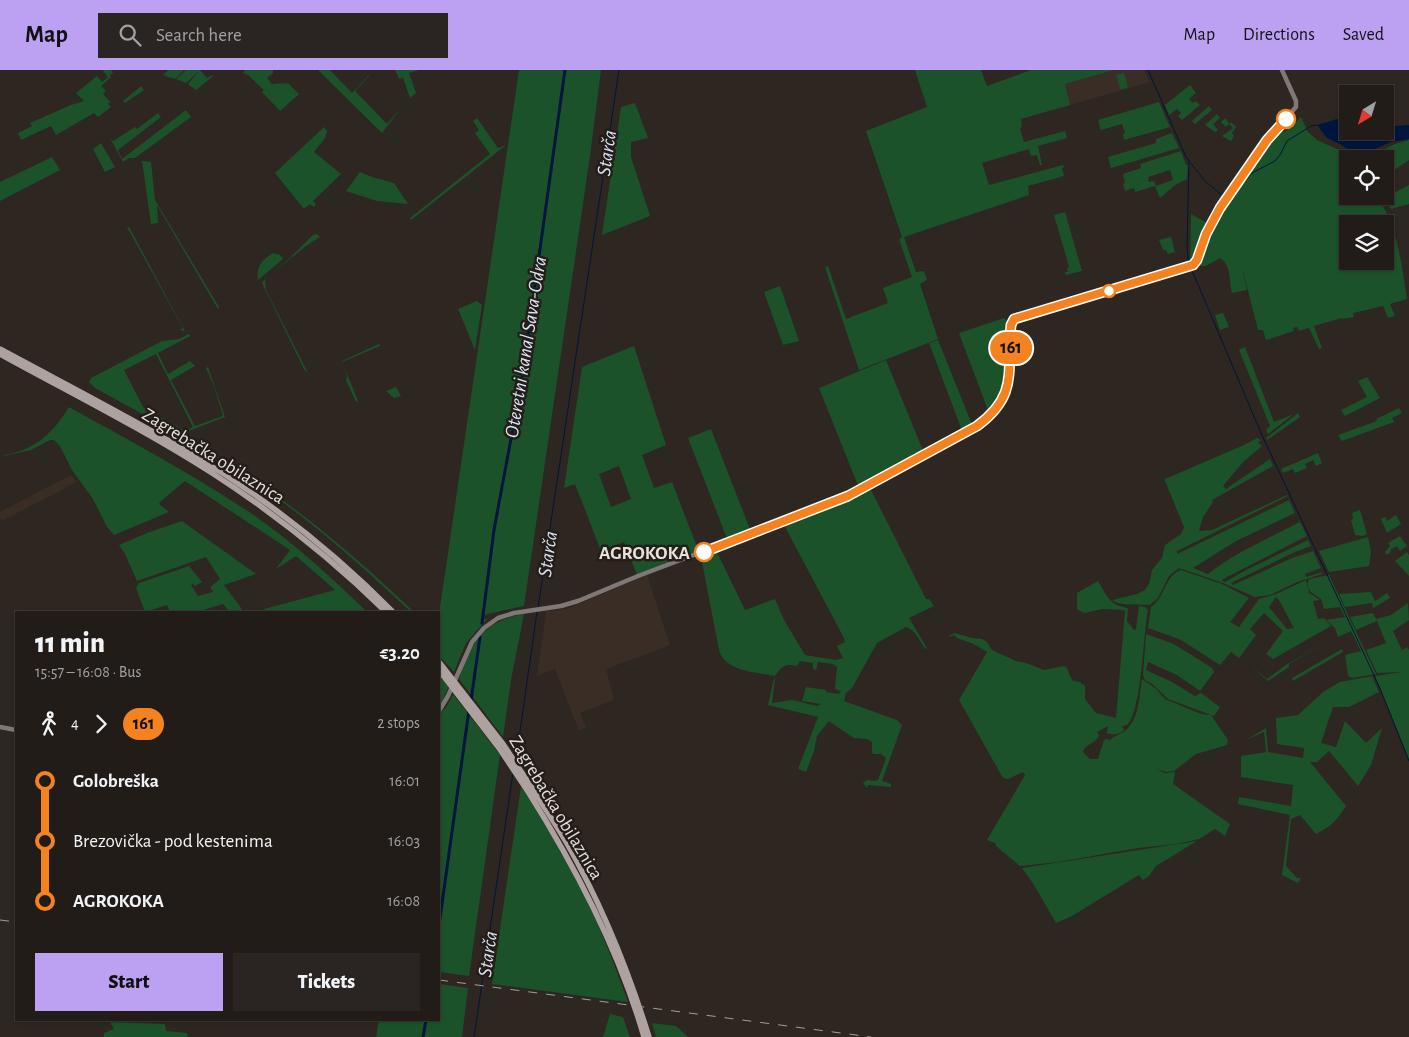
<!DOCTYPE html>
<meta charset="utf-8">
<style>
body{margin:0;font-family:"Alegreya Sans",sans-serif;background:#2a2522;color:#f1f3f6;height:100vh;display:flex;flex-direction:column;font-size:19px;white-space:nowrap}
*{box-sizing:border-box;margin:0}
p{font-size:16px;color:#a2a1a2}
.icon{flex:none;width:28px;height:28px;fill:none;stroke:currentColor;stroke-width:2;stroke-linecap:round;stroke-linejoin:round}
.map{position:relative;flex:1;overflow:hidden}
.sheet{position:absolute;left:15px;top:541px;width:425px;height:410px;display:flex;flex-direction:column;background:#221c19;border-radius:0px;box-shadow:0 1px 4px #0004,0 0 0 1px #3f3a38}
.sheet>*{flex:none}
.badge{padding:0 10px;border-radius:16px;font-size:18px;line-height:32px}
.needle{width:32px;rotate:218deg}
.buttons{position:absolute;left:1339px;top:15px;display:grid;gap:10px}
.buttons a{display:grid;place-items:center;width:55px;height:55px;border-radius:0px;background:#221c19;box-shadow:0 1px 4px #0004,0 0 0 1px #3f3a38;font-size:25px}
.map>.badge{position:absolute;translate:-50% -50%;box-shadow:0 0 0 2px #fff}
.legs{display:flex;align-items:center;gap:8px;height:55px;padding:0 20px;font-size:16px}
.legs p{margin-inline-start:auto}
.summary{display:flex;align-items:center;justify-content:space-between;height:85px;padding:0 20px}
h1{font-size:28px;font-weight:800;line-height:38px}
.cta{display:flex;gap:10px;margin-top:auto;padding:10px 20px}
.cta a{flex:1;height:58px;border-radius:0px;background:#bca0f2;color:#111;font-size:20px;font-weight:800;line-height:58px;text-align:center}
.cta a+a{background:#2a2522;color:#f1f3f6}
ul{padding:0 20px;list-style:none}
li{display:flex;align-items:center;gap:18px;height:60px;font-size:19px}
li i{display:grid;place-items:center;width:8px;height:100%;margin:0 6px;background:currentColor}
li i::after{content:'';width:12px;height:12px;margin:-6px;border:4px solid;border-radius:50%;background:#221c19}
li p{margin-inline-start:auto}
li:first-child i{background:linear-gradient(#0000 50%,currentColor 0)}
li:last-child i{background:linear-gradient(currentColor 50%,#0000 0)}
header{display:flex;align-items:center;gap:30px;box-sizing:border-box;height:70px;padding:0 25px;background:#bca0f2;color:#111}
header strong{font-size:24px}
nav{display:flex;gap:28px;margin-inline-start:auto;font-size:18px}
.search{width:350px;height:45px;background:#2a2522;display:flex;align-items:center;gap:12px;box-sizing:border-box;padding:0 18px;border-radius:0px;color:#a2a1a2;font-size:19px}
.map>svg:first-child{display:block}
.built{fill:#3a2d25}
.green{fill:#1b522a;fill-rule:evenodd}
.water{fill:#00153d}
.lines{fill:none;stroke-linecap:round;stroke-linejoin:round}
.stream{stroke:#00153d;stroke-width:1}
.canal{stroke:#00153d;stroke-width:3}
.secondary{stroke:#807877;stroke-width:4.5}
.highway{stroke:#aea2a0;stroke-width:5.5}
.rail{stroke:#a49e9a;stroke-width:1;stroke-dasharray:9 9;stroke-linecap:butt}
.highway-bridge{stroke:#aea2a0;stroke-width:5.5}
.line-1-casing{stroke:#fff;stroke-width:11}
.line-1{stroke:#f58220;stroke-width:8}
.stop-1-dot{fill:#fff;stroke:#f58220;stroke-width:2.5}
.labels{text-anchor:middle;stroke-width:5;stroke-linejoin:round;paint-order:stroke}
.street-label{font-size:19px;fill:#e6e1dd;stroke:#241d18}
.stop-label{font-size:19px;font-weight:bold;fill:#e6e1dd;stroke:#241d18;text-anchor:end}
.water-label{font-size:20px;font-style:italic;fill:#dae5f6;stroke:#241d18}
</style>
<header>
<strong>Map</strong>
<div class="search"><svg class="icon" aria-label="search" viewBox="0 0 24 24"><circle cx="10" cy="10" r="6"/><path d="M15 15l6 6"/></svg>Search here</div>
<nav><a>Map</a><a>Directions</a><a>Saved</a></nav>
</header>
<div class="map">
<svg width="1409" height="967" viewBox="0 0 1409 967">
<rect width="100%" height="100%" fill="#2e2621"/>
<path class="built" d="M1114,0H1144L1150,12L1070,35L1065,14Z
M71,405L77,412L2,451L0,448V442Z
M647,505L670,575L606,599L614,630L580,643L586,657L579,661L555,599L537,606L546,541L567,539Z"/>
<path class="green" d="M104,0H111L113,3L110,5L111,7L101,16L106,21L103,24L110,32L108,34L111,37L98,47L94,43L56,65L51,56L21,70L18,63L32,56L30,53L71,35L84,31L76,23L97,6L102,12L108,7L103,1Z
M168,0H184L175,9L163,5Z
M186,0H200L207,8L212,5L213,6L196,20L188,14L199,1L186,13L176,9Z
M245,0H273V3L267,8L272,14C279,13 284,14 288,13L299,24L280,41L262,22L264,20L248,5L243,3Z
M318,0H330L352,23L369,5V6L355,21L387,54L401,38L382,63Z
M395,0H419L409,3L416,23L410,28L403,8L399,9Z
M519,0H601L590,86L524,536L483,545L482,549H487L466,573L454,602L439,586V544Z
M915,0H981L987,16L1031,0H1114L1065,14L1070,35L1021,49L1022,57L1020,58L1024,72L1065,61L1067,68L1038,76L1042,95H1040L1037,85L1031,86L1029,79L982,93L989,115L1063,95L1064,97L1062,98L1064,106L1028,116L1029,125L904,167L916,202L924,201L927,210L920,214L938,269L859,300L825,197L828,196L846,249L888,233L883,218L912,207L899,169L902,167L866,61L927,37Z
M1124,3L1128,17L1121,20L1116,5Z
M1190,15L1196,23L1189,29L1193,33L1196,31L1200,35L1182,50L1178,46L1181,43L1177,39L1169,45L1165,35Z
M141,16L144,20L125,33L123,31Z
M1159,32L1170,57L1124,70L1123,64L1125,63L1122,54L1101,60L1098,50Z
M635,33L648,68L631,72V87L650,146L602,165L621,37Z
M1209,36L1212,40L1195,54L1192,51Z
M186,40L191,47L135,88H129L123,92L110,68L113,71L135,57L137,59L158,43L161,47L118,80L122,89Z
M1217,44L1220,48L1213,54L1218,60L1215,62L1205,55Z
M1301,47L1308,62L1317,70L1337,79L1348,89V126H1377C1398,159 1401,191 1407,229L1390,234L1395,246L1388,248L1383,236L1353,243L1354,247L1343,249L1342,248L1314,256L1322,278L1319,279L1309,258L1299,261L1297,257L1293,258L1294,261L1266,270L1263,260H1258L1242,197L1247,220L1232,223C1229,210 1231,194 1220,188L1206,196H1197L1207,167L1220,142L1281,58L1285,62ZM1348,154H1385V191H1348Z
M477,48L498,78L506,75L411,150L410,148L490,84L475,63L479,60L473,51Z
M1226,48L1229,54L1231,52L1236,57L1232,63L1234,66L1231,71L1222,66L1233,58L1229,54L1226,57L1221,52Z
M324,57L327,61L325,68L314,82L341,104L313,131L316,134L314,137L310,134L304,139L275,103Z
M1172,63L1179,78L1111,98L1108,87L1156,73V69Z
M1409,70V90L1385,106V89H1365L1395,74Z
M101,73L115,97L105,102L93,79Z
M1181,81L1186,95H1188L1187,109L1175,115L1160,128L1155,116L1135,122L1134,118L1125,121L1123,114L1125,113L1123,104L1141,98L1140,94ZM1170,100L1173,110L1156,116L1154,111L1149,112L1148,107Z
M52,87L60,100L0,131V112Z
M142,91L151,92L155,130L219,237L218,239L157,135L158,153L151,154Z
M360,102L372,107L394,113L408,134L377,131L346,121Z
M1409,115V134L1391,139L1384,128Z
M1065,142L1082,201L1066,205L1065,202H1068L1067,198L1069,197L1054,145Z
M1191,144L1209,154L1196,185L1190,193Z
M129,157L185,261L180,260L183,258L127,157Z
M317,164L320,167L306,176L265,209L266,220L308,303L304,299L262,213L263,211L290,188L313,165Z
M1171,167L1175,182L1168,184L1166,180H1163L1159,170Z
M273,183L280,185L283,189L258,210C256,196 262,190 273,183Z
M780,216L799,271L783,275L764,222Z
M477,231L482,235L475,280L458,239Z
M1223,243L1229,257L1220,260L1215,245Z
M1004,248L1009,253L1008,302L1002,326L989,343L959,263Z
M189,264L190,266L158,283L168,304L190,291L195,296L171,310L195,356L223,346L214,316L206,298L208,297L225,347L186,362L182,365C216,386 249,406 281,429C329,464 372,502 414,542H411C369,503 328,465 281,431C223,388 159,353 95,318L89,312L91,308L162,271L179,269ZM156,284L193,357L185,361L143,337L124,300Z
M938,270L973,357L963,363L929,273Z
M379,274L380,276L342,292L358,331L356,332L346,310L347,306L342,291Z
M634,276L666,375L642,385L654,418L672,412L699,482L637,505L624,472L601,481L575,414L564,418L582,297ZM619,396L631,429L611,437L599,404Z
M1245,277L1274,352L1294,344L1268,364L1266,360L1270,356L1239,280Z
M886,290L924,383L859,418L819,318Z
M1367,307L1380,328L1345,346L1341,340L1367,327L1358,311Z
M396,317L401,326L394,328L386,321Z
M69,337C132,372 196,406 255,446C295,474 332,508 367,542H265L264,539L335,520L296,486L276,499L290,480L185,411L161,431L159,434L169,442L114,465L107,457L93,429L72,400L60,376L54,370H50L31,380L4,386V385C34,381 54,362 69,337Z
M1399,338L1402,343L1392,348L1394,352L1342,371L1338,365L1377,351L1376,349Z
M1298,343L1300,347L1267,370L1266,368Z
M711,359L751,462L728,471L688,368Z
M972,362L870,418L926,529H929L934,536L909,548L927,578L925,579C920,571 915,559 906,557L877,573L852,618L846,623L844,631L897,650L902,655L882,711L891,714V717L868,715L867,718L863,713L867,710L875,711L878,710L886,688L881,684H873L872,682V672L867,669L854,668L829,651L817,666L814,681L806,702L798,699L818,647L768,635L774,608H775L772,633L792,630L817,636L821,634L802,631L806,617L826,620V622L839,624L841,621L835,619L837,597L833,594L818,592L816,600L813,599V593L800,591L797,596C785,593 782,596 775,606C757,602 725,602 719,580L702,492L707,482L846,429ZM784,455L844,568L845,572L837,576L843,588L836,590L805,585L784,550L775,529L745,540L716,480Z
M1257,368L1261,370L1258,373L1262,376L1243,392L1223,416L1226,419L1270,389L1273,396L1212,430L1213,432L1203,447L1199,461L1212,460L1287,425L1288,426L1177,481V484L1289,430L1295,443L1236,471L1193,498L1208,504C1236,482 1269,468 1300,452L1307,466L1223,509L1222,511L1225,512L1248,499L1308,470L1311,476L1295,482L1231,513L1233,515L1292,488L1313,481L1321,498L1305,504L1306,507L1323,502L1322,504L1297,512L1270,525L1255,527L1223,513L1179,498L1169,506L1158,528L1150,535L1123,534L1115,532L1112,530L1137,524L1145,520L1149,514L1152,500L1162,488L1165,475L1181,464L1184,457L1165,411V409L1244,375Z
M1318,383L1322,393L1316,396L1313,390L1305,394L1307,398L1295,403L1293,399L1283,403L1281,399Z
M1360,440L1367,464L1363,466L1355,465L1351,450L1353,449L1352,443Z
M1396,445L1401,454L1387,463L1381,449L1385,447L1387,451Z
M182,451L256,504L224,515L244,542H230L223,534L197,542H170L167,535L145,542L136,518L139,513L189,496L202,512L195,516L193,514L191,515L198,526L213,522L210,517L220,509L206,487L137,511L125,484L119,475L147,463Z
M1400,466L1407,476L1400,481L1397,476L1391,479L1390,483L1386,485L1385,482L1390,476L1388,473Z
M1368,467L1371,482L1369,496L1329,502L1319,481Z
M1407,482L1409,485V506L1395,491Z
M1181,500L1222,514L1249,528L1230,552L1239,557L1259,529L1276,524L1306,510L1309,523L1320,530L1313,531L1318,549L1324,548L1331,556L1273,589L1266,584L1283,561L1264,543L1250,559L1256,565L1239,588L1231,582L1220,595L1181,570L1148,558L1151,537C1165,528 1164,506 1181,500ZM1276,527L1279,530L1294,558L1287,559L1269,537Z
M1329,505L1376,604L1352,608L1348,606L1345,585L1361,581L1351,561L1338,567L1335,558L1326,550L1345,547L1340,537L1324,539L1321,529C1314,523 1304,522 1309,509Z
M1098,511C1107,526 1109,535 1128,538L1127,551L1134,560L1136,559L1139,536L1145,537L1148,540C1143,564 1142,641 1127,655L1122,656L1124,660C1119,665 1113,665 1107,663L1108,656L1097,662L1099,666C1095,674 1085,674 1083,682L1090,689H1098L1104,670L1107,669L1110,670C1115,665 1122,664 1127,659C1140,646 1139,626 1142,609L1155,618L1165,629L1201,644L1211,645L1228,670L1227,675L1196,684L1174,701L1166,702L1156,699L1165,703L1175,702L1173,714L1230,754L1225,766L1215,759L1199,769L1176,774L1138,778L1058,792L1020,796L997,777L995,773L987,770L1025,705L1023,702L1008,709L1003,708L959,630L987,582L974,574L957,568L954,565L949,567L950,565L955,563L972,568L982,569L987,572L992,580L1016,591L1026,593L1044,600L1064,596L1067,598L1070,606L1073,611L1080,612L1085,616V629L1096,643L1116,648L1125,541L1123,540L1103,539L1084,543L1077,539V523Z
M1371,522L1375,531L1387,523L1390,528L1373,538L1372,533L1345,537L1339,524Z
M1408,533L1409,550L1393,561L1402,580L1407,577L1409,580V689L1375,606L1402,602L1377,603L1366,580L1386,573L1377,551L1356,560L1350,547L1373,543L1376,549L1391,545Z
M524,544L511,610L503,667L459,609C471,571 484,551 524,544Z
M1146,564L1174,574L1212,598L1214,602L1200,621L1177,605L1148,592L1146,600L1172,612L1195,626L1201,623L1220,637L1214,646L1168,629L1152,614L1145,610L1143,605Z
M1337,566L1289,594V597L1268,611L1248,594L1267,609L1286,595Z
M1342,579L1343,582L1293,611L1292,608Z
M439,604L449,616L439,638Z
M1372,606L1379,622L1349,637H1333L1321,673L1336,677L1345,651L1366,673L1382,658L1371,695L1358,716L1329,681L1317,692H1310L1346,736C1336,751 1332,756 1316,764L1300,745L1291,749L1286,796L1297,808H1301L1298,813L1282,805L1290,745L1238,734L1239,727L1291,736L1293,715L1241,707V686L1266,682L1264,662L1246,670L1266,658L1268,682L1303,688L1304,678L1277,674L1276,648L1298,645L1323,622L1340,612Z
M453,624L500,685L469,906L439,902V646L448,634Z
M521,716C547,757 572,799 593,843C606,872 617,902 628,932L492,914Z
M1197,771L1156,796L1149,806L1143,810L1139,805L1072,846L1056,853L1034,815L1022,798Z
M439,914L468,918L462,967H376L379,950H439Z
M610,944L623,947L630,967H603Z
M110,952L165,954L166,961L187,963L188,967H104V963L114,959Z
M652,953L676,956L688,967H656Z"/>
<path class="water" d="M1347,46L1348,61H1385V54L1395,56L1409,55V69L1391,72L1356,87L1342,75L1327,68L1317,55Z"/>
<g class="lines">
<path class="stream" d="M1148,0L1186,87L1204,110L1225,128
M1189,91L1187,178L1189,195
M1228,131L1252,103L1275,91L1280,85L1287,71L1311,56L1317,55
M1191,198L1261,363L1379,616L1409,691
M538,538L619,0
M516,689L537,542
M474,967L513,703"/>
<path class="canal" d="M482,553L494,460L521,315L565,0
M471,631L480,567
M439,855L469,640
M423,967L426,950"/>
<path class="secondary" d="M439,641L448,626L472,572L484,558L498,548L514,543L561,536L578,531L638,506L842,429L970,361C1008,338 1011,311 1011,270C1011,262 1009,254 1015,248L1193,195L1197,190L1207,164L1220,138L1267,69L1296,37V31L1282,0
M0,657L16,660"/>
<path class="highway" d="M0,279C63,313 128,346 190,383C264,427 333,481 393,542
M0,284C71,323 143,359 212,403C274,443 333,490 386,542
M532,718C543,735 554,752 565,770C600,831 628,899 649,967
M527,720C575,796 619,880 644,967"/>
<path class="rail" d="M0,850L16,852
M439,910L871,967"/>
<path class="highway-bridge" d="M439,592L503,674L532,718
M439,600L499,678L527,720"/>
</g>
<g class="lines">
<defs>
<path id="line-1" d="M704,482L848,426L977,356C1020,324 1006,300 1011,255L1014,249L1193,195L1197,190L1206,164L1220,138L1267,70L1286,49"/>
</defs>
<use href="#line-1" class="line-1-casing"/>
<use href="#line-1" class="line-1"/>
</g>
<g class="stop-1-dot">
<circle cx="1286" cy="49" r="9"/>
<circle cx="1109" cy="221" r="6"/>
<circle cx="704" cy="482" r="9"/>
</g>
<g class="labels">
<g class="street-label">
<text transform="translate(214 385) rotate(32)" y="7">Zagrebačka obilaznica</text>
<text transform="translate(557 737) rotate(59)" y="7">Zagrebačka obilaznica</text>
</g>
<g class="stop-label">
<text x="690" y="489">AGROKOKA</text>
</g>
<g class="water-label">
<text transform="translate(606 83) rotate(-82)" y="7">Starča</text>
<text transform="translate(525 277) rotate(-81)" y="7">Oteretni kanal Sava-Odra</text>
<text transform="translate(547 484) rotate(-82)" y="7">Starča</text>
<text transform="translate(487 884) rotate(-82)" y="7">Starča</text>
</g>
</g>
</svg>
<div class="buttons">
<a><svg class="needle" viewBox="-14 -14 28 28"><path d="M0-13l5 13h-10z" fill="#e53935"/><path d="M0 13l5-13h-10z" fill="#a2a1a2"/></svg></a>
<a><svg class="icon" aria-label="locate" viewBox="0 0 24 24"><circle cx="12" cy="12" r="6"/><path d="M12 2v4M12 18v4M2 12h4M18 12h4"/></svg></a>
<a><svg class="icon" aria-label="layers" viewBox="0 0 24 24"><path d="M12 4l9 5-9 5-9-5zM3 14l9 5 9-5"/></svg></a>
</div>
<b class="badge" style="left:1011px;top:278px;background:#f58220;color:#111">161</b>
<section class="sheet">
<div class="summary"><div><h1>11 min</h1><p>15:57 – 16:08 · Bus</p></div><b>€3.20</b></div>
<div class="legs"><svg class="icon" aria-label="walk" viewBox="0 0 24 24"><circle cx="13" cy="4" r="2"/><path d="M13 8l-2 6 4 7M11 14l-3 7M7 12l3-4h3l4 4"/></svg>4<svg class="icon" aria-label="forward" viewBox="0 0 24 24"><path d="M9 5l7 7-7 7"/></svg><b class="badge" style="background:#f58220;color:#111">161</b><p>2 stops</p></div>
<ul>
<li><i style="color:#f58220"></i><b>Golobreška</b><p>16:01</p></li>
<li><i style="color:#f58220"></i><span>Brezovička - pod kestenima</span><p>16:03</p></li>
<li><i style="color:#f58220"></i><b>AGROKOKA</b><p>16:08</p></li>
</ul>
<div class="cta"><a>Start</a><a>Tickets</a></div>
</section>
</div>
